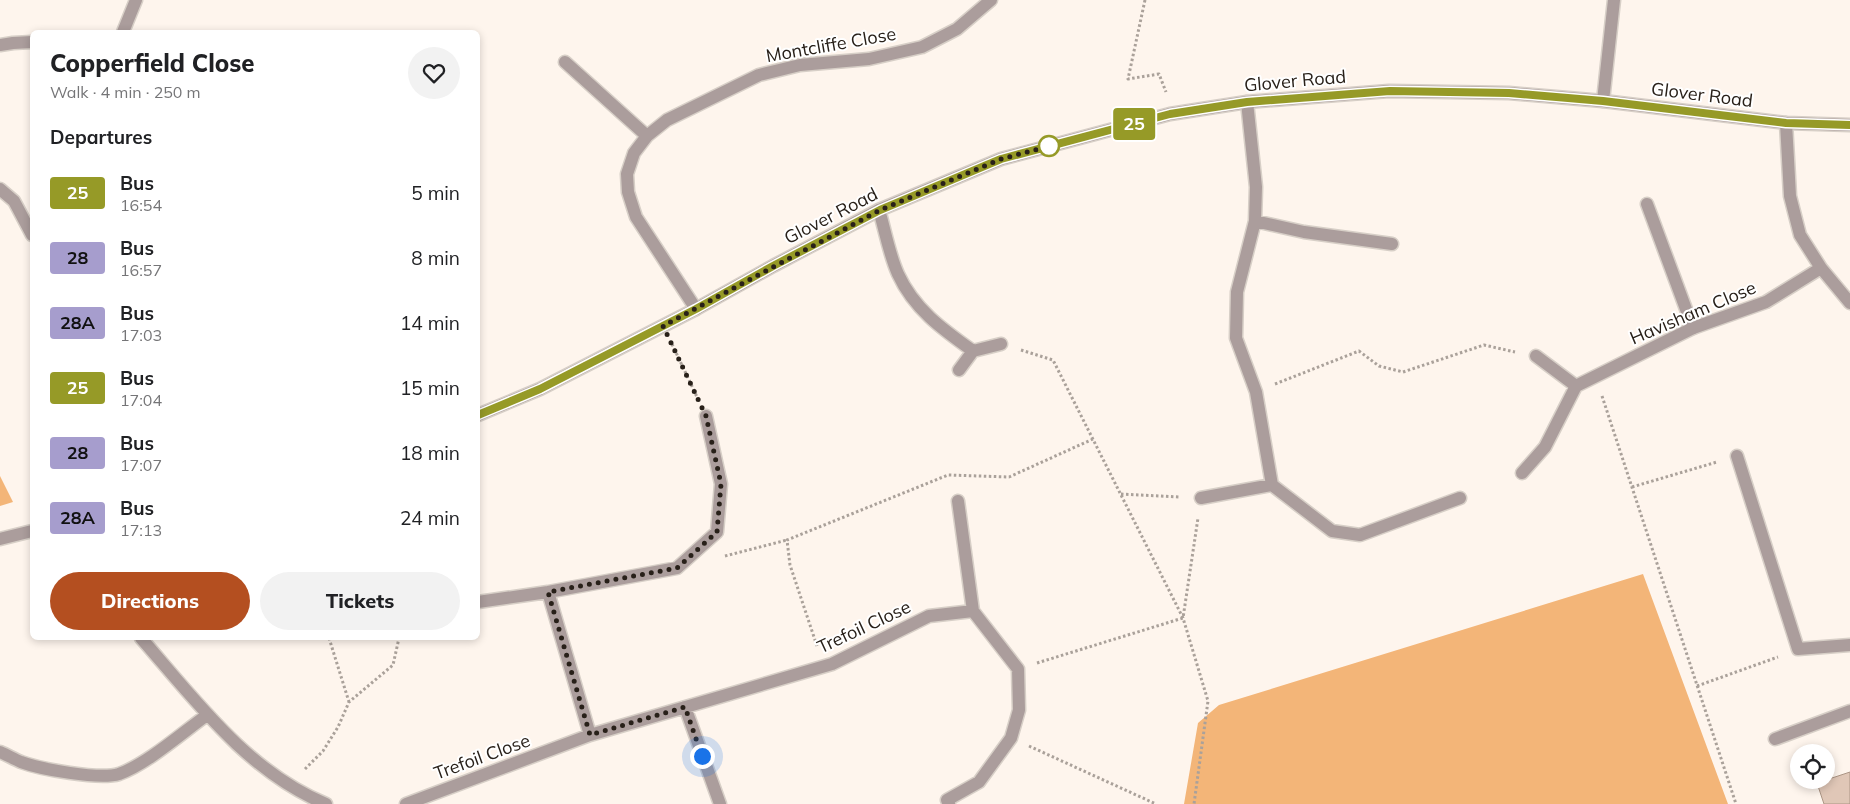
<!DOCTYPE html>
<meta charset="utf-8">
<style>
body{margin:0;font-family:Mulish,sans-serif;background:#f2f2f2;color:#202124;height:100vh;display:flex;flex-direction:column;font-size:19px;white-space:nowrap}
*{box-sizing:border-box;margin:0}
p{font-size:16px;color:#757577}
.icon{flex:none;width:28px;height:28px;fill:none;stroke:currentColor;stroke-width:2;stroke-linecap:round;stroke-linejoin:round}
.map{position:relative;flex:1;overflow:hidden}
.sheet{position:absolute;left:30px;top:30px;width:450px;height:610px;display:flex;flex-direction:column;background:#fff;border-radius:8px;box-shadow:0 2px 8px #0003}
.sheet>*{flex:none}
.badge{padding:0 10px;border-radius:4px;font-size:18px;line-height:32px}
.tools{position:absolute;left:1790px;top:744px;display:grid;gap:10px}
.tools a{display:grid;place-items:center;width:45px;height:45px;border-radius:50%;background:#fff;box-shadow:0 2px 8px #0003;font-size:25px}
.you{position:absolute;width:25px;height:25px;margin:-12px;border:4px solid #fff;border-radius:50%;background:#1a73e8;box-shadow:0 0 0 8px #1a73e833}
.map>.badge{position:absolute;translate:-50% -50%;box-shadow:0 0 0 2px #fff}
h2{padding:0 20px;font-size:19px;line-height:45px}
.round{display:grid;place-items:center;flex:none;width:52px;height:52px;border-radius:26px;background:#f2f2f2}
.head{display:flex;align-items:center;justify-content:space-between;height:85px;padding:0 20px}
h1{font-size:24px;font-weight:800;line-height:38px}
.primary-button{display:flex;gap:10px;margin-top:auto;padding:10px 20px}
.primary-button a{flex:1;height:58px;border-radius:30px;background:#b44f20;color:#fff;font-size:20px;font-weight:800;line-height:58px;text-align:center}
.primary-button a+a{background:#f2f2f2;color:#202124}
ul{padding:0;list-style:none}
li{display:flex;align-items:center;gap:15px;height:65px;padding:0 20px}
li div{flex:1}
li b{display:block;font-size:19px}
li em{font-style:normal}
li .badge{min-width:55px;font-weight:700;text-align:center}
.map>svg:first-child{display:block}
.green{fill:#f3b578}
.building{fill:#e0c7b7;stroke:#ac9585}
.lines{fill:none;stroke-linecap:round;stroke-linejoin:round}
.service-casing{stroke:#d7cfc7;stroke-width:15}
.minor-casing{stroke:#d7cfc7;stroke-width:15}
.tertiary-casing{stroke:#d7cfc7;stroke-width:15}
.path{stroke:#aaa19a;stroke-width:3;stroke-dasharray:2.5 2.5;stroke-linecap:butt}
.service{stroke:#ab9d9c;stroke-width:12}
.minor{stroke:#ab9d9c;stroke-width:12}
.tertiary{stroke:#ab9d9c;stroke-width:12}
.line-casing{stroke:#fff;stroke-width:11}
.line{stroke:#969a27;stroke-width:8}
.walk{stroke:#282019;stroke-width:5;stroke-dasharray:0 9}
.stop-dot{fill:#fff;stroke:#969a27;stroke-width:2.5}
.labels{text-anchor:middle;stroke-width:4;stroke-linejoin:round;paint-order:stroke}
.street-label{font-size:18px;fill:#282019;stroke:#fff}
</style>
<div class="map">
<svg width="1850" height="804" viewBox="0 0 1850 804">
<rect width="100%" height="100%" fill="#fef5ed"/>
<path class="green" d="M0,476L13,502L0,506Z
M1643,574L1728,804H1184L1198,723L1219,705Z"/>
<path class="building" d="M1850,772V804H1824L1817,783Z"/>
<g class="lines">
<defs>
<path id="service" d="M1647,204L1693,328
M1775,739L1850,711"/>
<path id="minor" d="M123,32L136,0
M0,45L13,43L32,42
M565,62L647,136
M1603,101L1614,0
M1247,102L1256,187L1255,221L1237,292L1236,338L1256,392L1272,485L1332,531L1360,535L1460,498
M0,189L14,201L32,235
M879,210C885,230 889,254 898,274C914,309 942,329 973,351
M1255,221L1304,232L1392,244
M1821,268L1850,303
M696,309L636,217L628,192L627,174L634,153L647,136L667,120L759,75L800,65L869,59L922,47L957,29L991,0
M1536,356L1576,386
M959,370L973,351L1001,344
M1737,456L1798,649L1850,645
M1522,473L1545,447L1576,386L1693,328L1766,302L1821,268L1800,235L1790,196L1786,123
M1201,498L1272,485
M958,501L973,611
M548,592L590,735
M478,602L548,592L677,568L717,532L721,484L706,416
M141,638C195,700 248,772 326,804
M685,707L720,804
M0,752C7,755 14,759 21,762C40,769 99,780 119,774C147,764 182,733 207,715
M406,804L590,735L832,664L929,616L973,611L1018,669L1019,710L1011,738L979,782L947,800L949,804"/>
<path id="tertiary" d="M478,415L540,389L696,309L773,266L879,210L1001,159L1170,114L1247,102L1389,91L1509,93L1603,101L1786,123L1850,125
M0,539L32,531"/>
</defs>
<use href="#service" class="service-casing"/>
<use href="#minor" class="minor-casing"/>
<use href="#tertiary" class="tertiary-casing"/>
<path class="path" d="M1145,0L1128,79L1159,74L1166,92
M672,344L697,397
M1021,350L1053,360L1183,618L1208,701L1194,804
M1275,384L1359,351L1379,366L1403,372L1484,345L1515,352
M1602,396L1736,804
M1632,487L1717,462
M1121,494L1180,497
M725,556L787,540
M329,638L349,702
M817,646L790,565L787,540L948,475L1009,477L1093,439
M1037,663L1183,618L1198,518
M1697,686L1778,657
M1029,746L1156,804
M305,769L323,751L338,727L349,702L393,665L399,638"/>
<use href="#service" class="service"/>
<use href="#minor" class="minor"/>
<use href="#tertiary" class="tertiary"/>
</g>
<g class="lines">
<defs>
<path id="line" d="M478,415L540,389L696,309L773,266L880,210L1001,159L1170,114L1247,102L1390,91L1509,93L1603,101L1786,123L1850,125"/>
</defs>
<use href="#line" class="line-casing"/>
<use href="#line" class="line"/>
<path class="walk" d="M702,756L685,707L590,735L548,592L677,568L717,532L721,484L706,416L663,326L880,210L1001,159L1057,144L1049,146"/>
</g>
<circle class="stop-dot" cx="1049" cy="146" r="10"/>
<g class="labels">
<g class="street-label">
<text transform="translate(831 45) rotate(-10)" y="6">Montcliffe Close</text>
<text transform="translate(1295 81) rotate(-5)" y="6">Glover Road</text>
<text transform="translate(1702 95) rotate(7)" y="6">Glover Road</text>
<text transform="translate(831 216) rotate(-27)" y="6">Glover Road</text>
<text transform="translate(1693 313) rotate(-23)" y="6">Havisham Close</text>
<text transform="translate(864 627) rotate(-25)" y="6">Trefoil Close</text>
<text transform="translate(482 757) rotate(-20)" y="6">Trefoil Close</text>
</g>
</g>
</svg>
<div class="tools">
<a><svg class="icon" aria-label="locate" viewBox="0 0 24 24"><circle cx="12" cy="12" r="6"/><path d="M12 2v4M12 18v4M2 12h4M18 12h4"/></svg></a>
</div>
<div class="you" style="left:702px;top:756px"></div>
<b class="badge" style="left:1134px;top:124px;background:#969a27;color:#fff">25</b>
<section class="sheet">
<div class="head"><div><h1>Copperfield Close</h1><p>Walk · 4 min · 250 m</p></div><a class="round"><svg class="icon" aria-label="heart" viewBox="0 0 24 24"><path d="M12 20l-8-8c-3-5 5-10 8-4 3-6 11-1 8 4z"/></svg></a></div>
<h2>Departures</h2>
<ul>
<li><span class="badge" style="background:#969a27;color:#fff">25</span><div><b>Bus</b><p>16:54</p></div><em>5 min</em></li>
<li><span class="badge" style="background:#a69dcd;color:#111">28</span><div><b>Bus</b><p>16:57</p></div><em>8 min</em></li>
<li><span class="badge" style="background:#a69dcd;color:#111">28A</span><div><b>Bus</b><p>17:03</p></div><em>14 min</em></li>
<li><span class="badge" style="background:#969a27;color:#fff">25</span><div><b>Bus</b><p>17:04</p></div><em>15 min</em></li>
<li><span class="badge" style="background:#a69dcd;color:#111">28</span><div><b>Bus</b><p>17:07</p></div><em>18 min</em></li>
<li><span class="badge" style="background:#a69dcd;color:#111">28A</span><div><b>Bus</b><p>17:13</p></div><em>24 min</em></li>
</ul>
<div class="primary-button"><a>Directions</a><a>Tickets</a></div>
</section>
</div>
